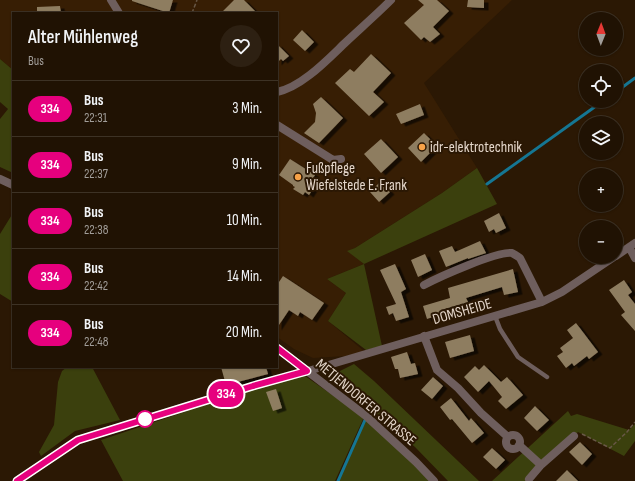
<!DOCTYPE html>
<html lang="de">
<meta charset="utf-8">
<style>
body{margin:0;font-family:"Sofia Sans Condensed",sans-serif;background:#2d2012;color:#f1f3f6;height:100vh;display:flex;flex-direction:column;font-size:15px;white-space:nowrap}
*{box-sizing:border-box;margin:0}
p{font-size:13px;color:#a29e9a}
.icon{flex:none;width:22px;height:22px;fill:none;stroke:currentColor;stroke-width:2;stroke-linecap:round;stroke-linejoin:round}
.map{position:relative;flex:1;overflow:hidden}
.panel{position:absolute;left:12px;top:12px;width:266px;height:356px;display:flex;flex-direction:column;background:#201203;border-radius:0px;box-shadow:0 1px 3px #0004,0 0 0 1px #3d3225}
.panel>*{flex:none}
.badge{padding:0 8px;border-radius:13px;font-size:14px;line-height:26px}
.needle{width:26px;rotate:1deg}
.fabs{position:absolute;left:579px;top:12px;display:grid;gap:8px}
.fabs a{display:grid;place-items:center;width:44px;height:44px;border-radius:50%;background:#201203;box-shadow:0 1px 3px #0004,0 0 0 1px #3d3225;font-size:20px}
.map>.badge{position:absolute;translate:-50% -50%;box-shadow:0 0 0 2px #fff}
.round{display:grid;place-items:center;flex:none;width:42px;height:42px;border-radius:21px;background:#2d2012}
.head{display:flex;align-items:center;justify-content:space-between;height:68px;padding:0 16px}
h1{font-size:19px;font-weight:600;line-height:30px}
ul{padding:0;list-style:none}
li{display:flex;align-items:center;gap:12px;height:56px;padding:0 16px;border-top:1px solid #3d3225}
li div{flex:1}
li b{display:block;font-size:15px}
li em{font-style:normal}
li .badge{min-width:44px;font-weight:700;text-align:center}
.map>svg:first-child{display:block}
.built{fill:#371e04}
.green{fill:#3b400d}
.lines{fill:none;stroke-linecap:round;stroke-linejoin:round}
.stream{stroke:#157693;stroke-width:3}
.building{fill:#8e7d61;filter:url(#shadow)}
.path{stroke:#685746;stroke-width:1.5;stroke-dasharray:4 2;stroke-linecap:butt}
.service{stroke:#6e5e5d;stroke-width:4.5}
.minor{stroke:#6e5e5d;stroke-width:8}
.tertiary{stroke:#6e5e5d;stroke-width:8}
.line-casing{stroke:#fff;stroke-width:9}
.line{stroke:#e6007e;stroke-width:6}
.poi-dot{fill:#f7a248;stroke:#2b1804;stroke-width:1.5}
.stop-dot{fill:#fff;stroke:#e6007e;stroke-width:2}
.labels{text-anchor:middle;stroke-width:4;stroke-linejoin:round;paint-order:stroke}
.poi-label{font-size:15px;fill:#e4d6ca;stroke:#2b1804;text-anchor:start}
.street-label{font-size:15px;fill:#e4d6ca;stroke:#2b1804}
</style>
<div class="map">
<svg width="635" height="481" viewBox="0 0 635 481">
<defs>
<filter id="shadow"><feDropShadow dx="4.5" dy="2.5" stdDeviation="0" flood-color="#0009"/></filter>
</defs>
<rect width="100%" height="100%" fill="#2b1804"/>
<path class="built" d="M0,0H512L424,83L477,168L442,193L355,248L348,251L364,264L327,279L346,293L328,321L364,351L346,356L313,358L294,349L277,337V13H13V70L0,59Z"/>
<path class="green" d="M0,59L13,70V173L0,167V119L8,109L0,102Z
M477,168L497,204L364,264L382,346L366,350L328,321L346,293L327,279L364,264L347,251L355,248L442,193Z
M13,213V302L0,294V234Z
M354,364L374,381L479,481H448L415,447L332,375Z
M67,367H92L120,420L75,431L41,456L39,452L54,425L58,382L62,371Z
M305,376L364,417L335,481H123L101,440L253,389Z
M568,411L571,416L577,414L629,430L635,424V441L624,456L578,432L526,481H492Z
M366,420L414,464L429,481H337Z"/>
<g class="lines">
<path class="stream" d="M616,92L635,78
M487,184L603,101
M338,481L365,420"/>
</g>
<path class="building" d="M132,0H173L169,13L132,1Z
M234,0H244L257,13H221Z
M418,0H437L449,11L433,27L440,34L430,42L424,37L421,40L404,23L424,5Z
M468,0H484V8L467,7Z
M60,6L61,13H37V7Z
M302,30L314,42L305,51L293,40Z
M277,44L289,56L283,61L281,59L277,63Z
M371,54L391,73L373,92L384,102L369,116L335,83L350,69L354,72Z
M321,97L343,118L319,143L304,133L315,122L316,113L313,104Z
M420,104L424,115L401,124L396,114Z
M424,133L437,146L421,162L408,148Z
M381,139L398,157L381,173L364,154Z
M290,159L315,175L313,178L316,180L314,182L316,184L309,195L305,192L303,195L293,189L295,187L293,186V185L279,175Z
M380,182L390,192L379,202L370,192Z
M499,213L506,228L496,233L494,229L489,232L484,221Z
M480,241L486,253L468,259V258L446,267L439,251L452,246L455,252Z
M425,254L432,270L418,277L411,260Z
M395,264L406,289L401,292L409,317L396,321L393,313L389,315L386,307L396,304L380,270Z
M513,269L518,292L504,295L502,287L466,298L468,302L441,310L442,314L427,319L423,306L450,298L448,288Z
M283,276L324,303L312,320L300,312L298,316L289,310L277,328V285Z
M624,280L632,292L628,295L635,304V331L621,315L625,312L609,290Z
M576,323L598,352L589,359L587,356L574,366L572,363L566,368L557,356L563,352L560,348L573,338L567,330Z
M470,335L474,351L450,358L445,342Z
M407,352L411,364L415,363L418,374L400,378L398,369H395L391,357Z
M484,365L501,382L507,377L523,395L506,409L498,401L502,397L489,381L478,392L464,377L475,366L479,370Z
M221,367H266L268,374L226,385Z
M433,377L443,386L432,399L421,390Z
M276,389L282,408L273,411L266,392Z
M451,398L469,421L471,418L484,433L472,443L452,419L450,420L440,407Z
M535,406L549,420L537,431L524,418Z
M580,442L592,454L582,465L569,452Z
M492,448L505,460L496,469L483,457Z
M567,470L578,481H556Z"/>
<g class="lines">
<path class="path" d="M192,13L197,0
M582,434L610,448L627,432L635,422"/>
<path class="service" d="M495,316L500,329L518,357L547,377"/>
<path class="minor" d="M111,0L119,13
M277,92C302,87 328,59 346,42C361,28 377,14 391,0
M277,125L333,160L341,159
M629,247L635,258
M616,256L635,243
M424,285C439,277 497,251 512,253C514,254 517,256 520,258L542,302
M424,336L437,370L458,388L481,413L508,437
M506 442a7 7 0 1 1 14 0a7 7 0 1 1-14 0Z
M519,445L541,465L529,479
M541,465L574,436
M17,481L78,440L253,386L315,369L542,302L562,292L614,257"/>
<path class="tertiary" d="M0,179L13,185
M277,348L366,416L416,462L434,481"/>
</g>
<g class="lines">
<defs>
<path id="line" d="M17,481L78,440L253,386L307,371L277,348"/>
</defs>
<use href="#line" class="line-casing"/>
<use href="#line" class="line"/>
</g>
<g class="poi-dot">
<circle cx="422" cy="147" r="4"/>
<circle cx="298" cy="177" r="4"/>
</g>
<circle class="stop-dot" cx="145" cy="419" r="8"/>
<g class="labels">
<g class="poi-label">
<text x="430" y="152">idr-elektrotechnik</text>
<text x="306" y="173">Fußpflege<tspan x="306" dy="17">Wiefelstede E. Frank</tspan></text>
</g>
<g class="street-label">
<text transform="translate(462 311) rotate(-16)" y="5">DOMSHEIDE</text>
<text transform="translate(366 402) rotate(40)" y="5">METJENDORFER STRASSE</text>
</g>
</g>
</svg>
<div class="fabs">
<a><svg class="needle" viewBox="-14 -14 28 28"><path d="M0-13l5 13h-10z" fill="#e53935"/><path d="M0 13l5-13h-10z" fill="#a29e9a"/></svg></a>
<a><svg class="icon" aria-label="locate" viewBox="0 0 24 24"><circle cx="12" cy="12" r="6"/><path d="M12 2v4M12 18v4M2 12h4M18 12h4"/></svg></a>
<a><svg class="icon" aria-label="layers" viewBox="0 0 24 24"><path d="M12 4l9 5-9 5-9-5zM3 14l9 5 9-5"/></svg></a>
<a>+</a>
<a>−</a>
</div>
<b class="badge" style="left:226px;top:394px;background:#e6007e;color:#fff">334</b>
<section class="panel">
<div class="head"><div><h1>Alter Mühlenweg</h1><p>Bus</p></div><a class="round"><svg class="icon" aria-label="heart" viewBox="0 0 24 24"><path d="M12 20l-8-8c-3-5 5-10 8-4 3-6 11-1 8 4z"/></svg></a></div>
<ul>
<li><span class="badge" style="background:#e6007e;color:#fff">334</span><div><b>Bus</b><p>22:31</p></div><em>3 Min.</em></li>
<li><span class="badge" style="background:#e6007e;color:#fff">334</span><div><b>Bus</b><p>22:37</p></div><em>9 Min.</em></li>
<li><span class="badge" style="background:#e6007e;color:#fff">334</span><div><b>Bus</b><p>22:38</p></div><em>10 Min.</em></li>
<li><span class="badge" style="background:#e6007e;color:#fff">334</span><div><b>Bus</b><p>22:42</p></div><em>14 Min.</em></li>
<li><span class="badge" style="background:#e6007e;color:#fff">334</span><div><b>Bus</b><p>22:48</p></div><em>20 Min.</em></li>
</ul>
</section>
</div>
